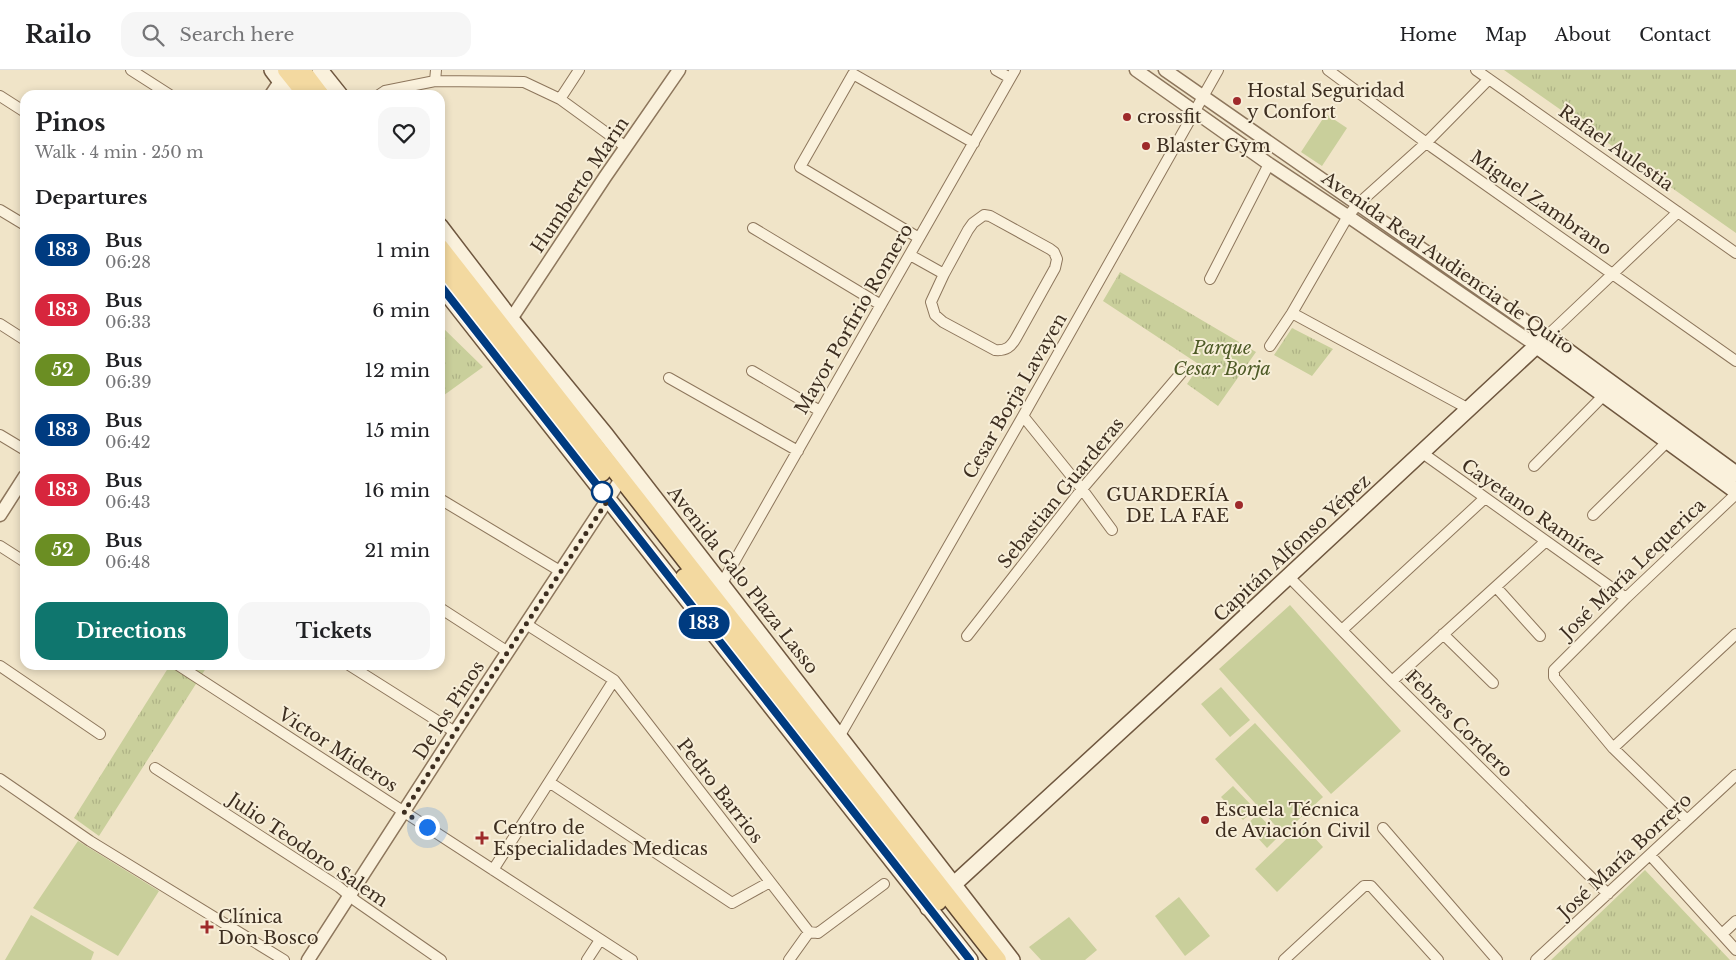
<!DOCTYPE html>
<meta charset="utf-8">
<style>
body{margin:0;font-family:"Libre Baskerville",serif;background:#f6f6f6;color:#202124;height:100vh;display:flex;flex-direction:column;font-size:19px;white-space:nowrap}
*{box-sizing:border-box;margin:0}
p{font-size:16px;color:#757577}
.icon{flex:none;width:28px;height:28px;fill:none;stroke:currentColor;stroke-width:2;stroke-linecap:round;stroke-linejoin:round}
.map{position:relative;flex:1;overflow:hidden}
.drawer{position:absolute;left:20px;top:20px;width:425px;height:580px;display:flex;flex-direction:column;background:#fff;border-radius:15px;box-shadow:0 2px 8px #0003}
.drawer>*{flex:none}
.badge{padding:0 10px;border-radius:16px;font-size:18px;line-height:32px}
.you{position:absolute;width:25px;height:25px;margin:-12px;border:4px solid #fff;border-radius:50%;background:#1a73e8;box-shadow:0 0 0 8px #1a73e833}
.map>.badge{position:absolute;translate:-50% -50%;box-shadow:0 0 0 2px #fff}
h2{padding:0 15px;font-size:19px;line-height:45px}
.round{display:grid;place-items:center;flex:none;width:52px;height:52px;border-radius:15px;background:#f6f6f6}
.head{display:flex;align-items:center;justify-content:space-between;height:85px;padding:0 15px}
h1{font-size:24px;font-weight:700;line-height:38px}
.cta{display:flex;gap:10px;margin-top:auto;padding:10px 15px}
.cta a{flex:1;height:58px;border-radius:15px;background:#0f766e;color:#fff;font-size:20px;font-weight:700;line-height:58px;text-align:center}
.cta a+a{background:#f6f6f6;color:#202124}
ul{padding:0;list-style:none}
li{display:flex;align-items:center;gap:15px;height:60px;padding:0 15px}
li div{flex:1}
li b{display:block;font-size:19px}
li em{font-style:normal}
li .badge{min-width:55px;font-weight:700;text-align:center}
header{display:flex;align-items:center;gap:30px;box-sizing:border-box;height:70px;padding:0 25px;background:#fff;border-bottom:1px solid #e0e0e0}
header strong{font-size:24px}
nav{display:flex;gap:28px;margin-inline-start:auto;font-size:18px}
.search{width:350px;height:45px;background:#f6f6f6;display:flex;align-items:center;gap:12px;box-sizing:border-box;padding:0 18px;border-radius:15px;color:#757577;font-size:19px}
.map>svg:first-child{display:block}
.green{fill:#c9cf9b}
.park{fill:url(#park-tufts)}
.lines{fill:none;stroke-linecap:round;stroke-linejoin:round}
.minor-casing{stroke:#8d765c;stroke-width:12}
.tertiary-casing{stroke:#8d765c;stroke-width:15}
.secondary-casing{stroke:#6f573f;stroke-width:18}
.primary-casing{stroke:#5b4430;stroke-width:19}
.minor{stroke:#faf1dc;stroke-width:10}
.tertiary{stroke:#faf1dc;stroke-width:12}
.secondary{stroke:#faf1dc;stroke-width:15}
.primary{stroke:#f3d9a0;stroke-width:16}
.line-casing{stroke:#fff;stroke-width:11}
.line{stroke:#003b80;stroke-width:8}
.walk{stroke:#3d2e20;stroke-width:5;stroke-dasharray:0 9}
.poi-dot{fill:#9e2a2b;stroke:#f7eed8;stroke-width:2}
.stop-dot{fill:#fff;stroke:#003b80;stroke-width:2.5}
.labels{text-anchor:middle;stroke-width:4;stroke-linejoin:round;paint-order:stroke}
.poi-label{font-size:18px;fill:#3d2e20;stroke:#f7eed8;text-anchor:start}
.street-label{font-size:18px;fill:#3d2e20;stroke:#f7eed8}
.park-label{font-size:18px;font-style:italic;fill:#4d5a26;stroke:#f7eed8}
</style>
<header>
<strong>Railo</strong>
<div class="search"><svg class="icon" aria-label="search" viewBox="0 0 24 24"><circle cx="10" cy="10" r="6"/><path d="M15 15l6 6"/></svg>Search here</div>
<nav><a>Home</a><a>Map</a><a>About</a><a>Contact</a></nav>
</header>
<div class="map">
<svg width="1736" height="890" viewBox="0 0 1736 890">
<defs>
<pattern id="park-tufts" width="24" height="20" patternUnits="userSpaceOnUse" patternTransform="scale(1.25)"><rect width="24" height="20" fill="#c9cf9b"/><path d="M3 7l-1-3M5 7V3M7 7l1-3M15 17l-1-3M17 17v-4M19 17l1-3" fill="none" stroke="#aeb285"/></pattern>
</defs>
<rect width="100%" height="100%" fill="#f0e4c8"/>
<path class="green" d="M1326,44L1347,58L1322,96L1301,82Z
M1290,535L1401,661L1331,724L1219,599Z
M1221,617L1250,650L1230,667L1201,634Z
M1255,653L1323,727L1283,764L1215,689Z
M1233,716L1255,739L1243,750L1221,727Z
M1258,744L1279,766L1267,778L1246,755Z
M1302,754L1323,777L1277,822L1255,799Z
M78,771L159,821L118,886L33,838Z
M1179,827L1210,866L1185,886L1155,846Z
M31,845L94,882L91,890H5Z
M1069,847L1097,880L1085,890H1041L1029,877Z"/>
<path class="park" d="M1504,0H1736V163Z
M1120,202L1256,282L1218,336L1187,314L1200,295L1103,231Z
M440,255L483,297L440,328Z
M1292,258L1333,279L1312,306L1274,285Z
M170,595H208L99,766L74,748Z
M1645,800L1730,890H1551Z"/>
<g class="lines">
<defs>
<path id="minor" d="M131,0L170,25
M996,0L1010,8
M1328,0L1432,77L1736,291
M1476,0L1736,183
M435,11L436,0
M379,25L385,21L435,11L524,12L560,29L626,77
M0,26L25,42
M560,29L579,0
M0,140L25,155
M984,145L990,146L1050,179L1054,182L1057,189L1055,198L1016,268C1011,277 1006,281 995,280L943,252L935,245L931,232L944,204L968,160L973,153Z
M753,158L881,235
M919,168L800,97L853,4L974,73
M910,185L944,204
M1210,209L1269,94
M1292,243L1469,339
M0,254L25,270
M1547,266L1678,142
M1270,276L1292,243L1348,146L1357,135L1426,73L1489,9
M752,301L820,341
M669,308L798,381
M1023,346L1082,419L1112,460
M0,365L25,380
M1421,382L1626,528
M1534,396L1604,325
M440,429L560,501
M1593,445L1668,371
M0,476L25,492
M1288,506L1392,611L1608,824
M721,515L1015,0
M1496,517L1540,566
M440,538L508,582
M526,554L614,610L809,862L818,863L884,814
M1342,560L1485,428
M1443,564L1493,613
M967,566L1082,419L1182,302
M178,595L632,890
M349,595L455,662
M0,596L100,664
M1392,611L1546,471
M839,667L1023,346L1218,0
M1613,678L1736,564
M155,698L339,817L356,831L441,890
M0,709L90,771L284,890
M549,712L732,833L770,812
M1687,750L1613,678L1554,607V600L1626,528L1736,424
M1383,758L1497,890
M1650,785L1736,880
M493,800L614,610
M1722,864L1736,851
M587,890L600,870
M789,890L809,862
M1284,890L1364,816H1371L1438,890
M1536,890L1736,705"/>
<path id="tertiary" d="M1136,0L1269,94L1355,151L1537,276
M1165,0L1547,266
M271,25L285,4
M511,249L605,107L679,0
M0,445L25,406
M308,890L455,662L621,409"/>
<path id="secondary" d="M272,0L291,25
M320,0L340,25
M440,156L511,249L606,365L1012,890
M440,215L970,890
M1537,276L1736,421
M928,838L1220,570L1547,266L1736,404"/>
<path id="primary" d="M286,0L306,25
M302,0L321,25
M440,177L998,890
M440,197L602,403
M684,507L738,578L938,832"/>
</defs>
<use href="#minor" class="minor-casing"/>
<use href="#tertiary" class="tertiary-casing"/>
<use href="#secondary" class="secondary-casing"/>
<use href="#primary" class="primary-casing"/>
<use href="#minor" class="minor"/>
<use href="#tertiary" class="tertiary"/>
<use href="#secondary" class="secondary"/>
<use href="#primary" class="primary"/>
</g>
<g class="lines">
<defs>
<path id="line" d="M440,215L970,890"/>
</defs>
<use href="#line" class="line-casing"/>
<use href="#line" class="line"/>
<path class="walk" d="M427,757L404,742L455,662L608,430L602,422"/>
</g>
<g class="poi-dot">
<circle cx="1237" cy="31" r="5"/>
<circle cx="1127" cy="47" r="5"/>
<circle cx="1146" cy="76" r="5"/>
<circle cx="1239" cy="435" r="5"/>
<circle cx="1205" cy="750" r="5"/>
<path d="M479.5 760.5h5v5h5v5h-5v5h-5v-5h-5v-5h5z"/>
<path d="M204.5 849.5h5v5h5v5h-5v5h-5v-5h-5v-5h5z"/>
</g>
<circle class="stop-dot" cx="602" cy="422" r="10"/>
<g class="labels">
<g class="poi-label">
<text x="1247" y="27">Hostal Seguridad<tspan x="1247" dy="21">y Confort</tspan></text>
<text x="1137" y="53">crossfit</text>
<text x="1156" y="82">Blaster Gym</text>
<text x="1229" y="431" text-anchor="end">GUARDERÍA<tspan x="1229" dy="21">DE LA FAE</tspan></text>
<text x="1215" y="746">Escuela Técnica<tspan x="1215" dy="21">de Aviación Civil</tspan></text>
<text x="493" y="764">Centro de<tspan x="493" dy="21">Especialidades Medicas</tspan></text>
<text x="218" y="853">Clínica<tspan x="218" dy="21">Don Bosco</tspan></text>
</g>
<g class="street-label">
<text transform="translate(1616 78) rotate(35)" y="6">Rafael Aulestia</text>
<text transform="translate(580 115) rotate(-56)" y="6">Humberto Marin</text>
<text transform="translate(1541 133) rotate(35)" y="6">Miguel Zambrano</text>
<text transform="translate(1448 193) rotate(35)" y="6">Avenida Real Audiencia de Quito</text>
<text transform="translate(854 249) rotate(-60)" y="6">Mayor Porfirio Romero</text>
<text transform="translate(1015 326) rotate(-60)" y="6">Cesar Borja Lavayen</text>
<text transform="translate(1061 423) rotate(-51)" y="6">Sebastian Guarderas</text>
<text transform="translate(1533 442) rotate(35)" y="6">Cayetano Ramírez</text>
<text transform="translate(1292 478) rotate(-43)" y="6">Capitán Alfonso Yépez</text>
<text transform="translate(1633 499) rotate(-44)" y="6">José María Lequerica</text>
<text transform="translate(743 510) rotate(52)" y="6">Avenida Galo Plaza Lasso</text>
<text transform="translate(449 640) rotate(-57)" y="6">De los Pinos</text>
<text transform="translate(1459 654) rotate(45)" y="6">Febres Cordero</text>
<text transform="translate(338 680) rotate(33)" y="6">Victor Mideros</text>
<text transform="translate(720 721) rotate(52)" y="6">Pedro Barrios</text>
<text transform="translate(308 780) rotate(34)" y="6">Julio Teodoro Salem</text>
<text transform="translate(1625 786) rotate(-43)" y="6">José María Borrero</text>
</g>
<g class="park-label">
<text x="1222" y="284">Parque<tspan x="1222" dy="21">Cesar Borja</tspan></text>
</g>
</g>
</svg>
<div class="you" style="left:427px;top:757px"></div>
<b class="badge" style="left:704px;top:553px;background:#003b80;color:#fff">183</b>
<section class="drawer">
<div class="head"><div><h1>Pinos</h1><p>Walk · 4 min · 250 m</p></div><a class="round"><svg class="icon" aria-label="heart" viewBox="0 0 24 24"><path d="M12 20l-8-8c-3-5 5-10 8-4 3-6 11-1 8 4z"/></svg></a></div>
<h2>Departures</h2>
<ul>
<li><span class="badge" style="background:#003b80;color:#fff">183</span><div><b>Bus</b><p>06:28</p></div><em>1 min</em></li>
<li><span class="badge" style="background:#d7263d;color:#fff">183</span><div><b>Bus</b><p>06:33</p></div><em>6 min</em></li>
<li><span class="badge" style="background:#6b8e23;color:#fff">52</span><div><b>Bus</b><p>06:39</p></div><em>12 min</em></li>
<li><span class="badge" style="background:#003b80;color:#fff">183</span><div><b>Bus</b><p>06:42</p></div><em>15 min</em></li>
<li><span class="badge" style="background:#d7263d;color:#fff">183</span><div><b>Bus</b><p>06:43</p></div><em>16 min</em></li>
<li><span class="badge" style="background:#6b8e23;color:#fff">52</span><div><b>Bus</b><p>06:48</p></div><em>21 min</em></li>
</ul>
<div class="cta"><a>Directions</a><a>Tickets</a></div>
</section>
</div>
